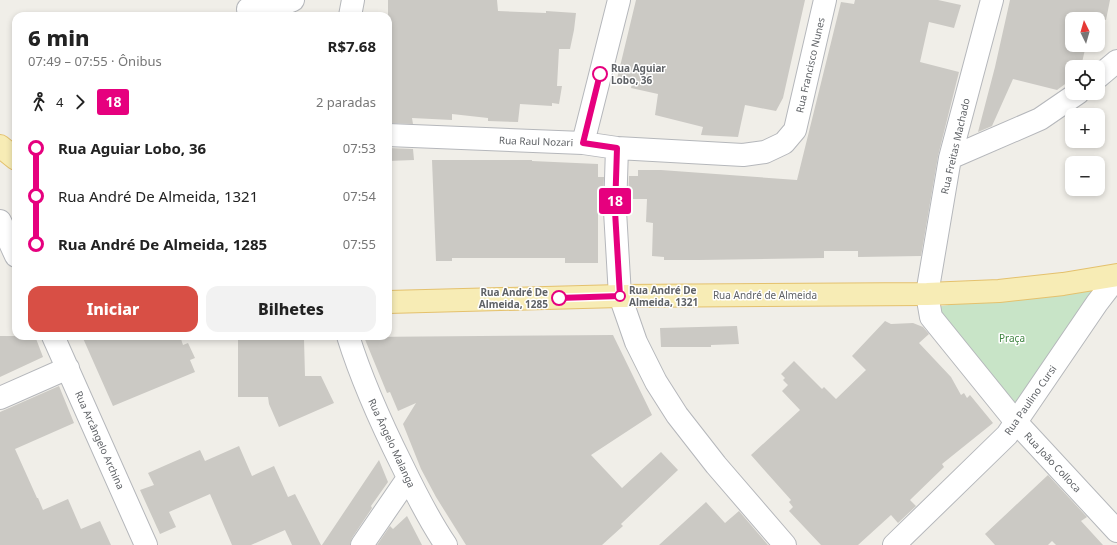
<!DOCTYPE html>
<html lang="pt">
<meta charset="utf-8">
<style>
body{margin:0;font-family:"Noto Sans",sans-serif;background:#f2f2f2;color:#222;height:100vh;display:flex;flex-direction:column;font-size:15px;white-space:nowrap}
*{box-sizing:border-box;margin:0}
p{font-size:13px;color:#767676}
.icon{flex:none;width:22px;height:22px;fill:none;stroke:currentColor;stroke-width:2;stroke-linecap:round;stroke-linejoin:round}
.map{position:relative;flex:1;overflow:hidden}
.panel{position:absolute;left:12px;top:12px;width:380px;height:328px;display:flex;flex-direction:column;background:#fff;border-radius:12px;box-shadow:0 2px 6px #0003}
.panel>*{flex:none}
.badge{padding:0 8px;border-radius:3px;font-size:14px;line-height:26px}
.needle{width:26px;rotate:355deg}
.buttons{position:absolute;left:1065px;top:12px;display:grid;gap:8px}
.buttons a{display:grid;place-items:center;width:40px;height:40px;border-radius:8px;background:#fff;box-shadow:0 2px 6px #0003;font-size:20px}
.map>.badge{position:absolute;translate:-50% -50%;box-shadow:0 0 0 2px #fff}
.legs{display:flex;align-items:center;gap:6px;height:44px;padding:0 16px;font-size:13px}
.legs p{margin-inline-start:auto}
.headline{display:flex;align-items:center;justify-content:space-between;height:68px;padding:0 16px}
h1{font-size:22px;font-weight:800;line-height:30px}
.button{display:flex;gap:8px;margin-top:auto;padding:8px 16px}
.button a{flex:1;height:46px;border-radius:12px;background:#d84f45;color:#fff;font-size:16px;font-weight:800;line-height:46px;text-align:center}
.button a+a{background:#f2f2f2;color:#222}
ul{padding:0 16px;list-style:none}
li{display:flex;align-items:center;gap:14px;height:48px;font-size:15px}
li i{display:grid;place-items:center;width:6px;height:100%;margin:0 5px;background:currentColor}
li i::after{content:'';width:10px;height:10px;margin:-5px;border:3px solid;border-radius:50%;background:#fff}
li p{margin-inline-start:auto}
li:first-child i{background:linear-gradient(#0000 50%,currentColor 0)}
li:last-child i{background:linear-gradient(currentColor 50%,#0000 0)}
.map>svg:first-child{display:block}
.green{fill:#c8e4c7}
.building{fill:#cbc9c4}
.lines{fill:none;stroke-linecap:round;stroke-linejoin:round}
.minor-casing{stroke:#b5b7bb;stroke-width:24}
.major-casing{stroke:#e4c16d;stroke-width:24}
.minor{stroke:#fff;stroke-width:22}
.major{stroke:#f7ecb5;stroke-width:22}
.line-1-casing{stroke:#fff;stroke-width:9}
.line-1{stroke:#e6007e;stroke-width:6}
.stop-1-dot{fill:#fff;stroke:#e6007e;stroke-width:2}
.labels{text-anchor:middle;stroke-width:3;stroke-linejoin:round;paint-order:stroke}
.street-label{font-size:10px;fill:#5f6266;stroke:#fff}
.stop-label{font-size:10px;font-weight:bold;fill:#5f6266;stroke:#fff;text-anchor:start}
.park-label{font-size:10px;fill:#408542;stroke:#fff}
</style>
<div class="map">
<svg width="1117" height="545" viewBox="0 0 1117 545">
<rect width="100%" height="100%" fill="#f0eee8"/>
<path class="green" d="M1093,289L1070,331L1013,406L936,307L992,298Z"/>
<path class="building" d="M388,0H497L498,11L546,13V11L576,13L574,30L570,49H559L557,86H562L559,104L552,103V106L520,104L518,122L488,121V118L452,114V120L412,118L413,124L388,123Z
M636,0H805L783,98L776,111L745,105L738,137L701,135L703,127L655,115L658,94L631,88L632,83L617,79Z
M855,0H938L961,5L954,28L929,22L920,62L959,72L938,156L921,256L858,257V251H824V258L699,260H664V257L652,256L653,223L646,222L647,199H628L629,176H638V170H661L797,180L841,2L854,4Z
M1010,0H1110L1106,20L1093,17V19H1072V45H1086L1081,67H1072V79L1057,90L1013,79L992,126L978,132L995,67Z
M388,148L413,149L414,160L388,161Z
M432,160H532V161L598,164V177H604L603,199H598V263H565V258H452V261H436Z
M885,321L891,324L913,323L923,327L929,334L919,343L951,377L961,395L964,393L967,398L970,395L993,423L942,464L944,467L910,500L916,506L898,523L891,515L858,545H821L789,511L793,507L789,502L791,500L751,455L800,410L782,391L788,385L783,380L785,378L781,374L794,361L822,389L824,387L836,399L866,370L852,356Z
M737,326L739,344L711,345V347H661L660,328Z
M613,335L652,415L591,455L622,488L661,452L678,470L621,524L623,526L602,545H466L436,497L421,469L403,424L416,403L398,411L390,392L387,393L364,337Z
M0,336H35L43,357L0,377Z
M82,336H180L183,345L188,343L195,358L190,360L195,372L113,406Z
M304,339L305,376H321L334,403L279,427L269,404L268,397H238V340Z
M59,386L74,423L15,449L37,498H38L43,510L68,499L81,529L100,521L111,545H0V412Z
M239,446L252,476L274,466L288,497L295,494L321,545H292L285,530L251,545H232L210,494L169,512L176,527L160,534L140,490L154,485L148,473L200,450L205,461Z
M379,460L388,482L371,506L372,508L352,538L350,545H322Z
M1048,475L1087,517L1081,521L1103,545H1056L1052,541L1048,545H995L985,534Z
M706,502L725,523L739,511L768,545H659Z
M407,516L422,545H377L390,526L393,529Z"/>
<g class="lines">
<defs>
<path id="minor" d="M992,0L950,158L927,294L931,317L1016,422L1117,531
M248,9L273,8L293,0
M350,16L353,0
M1098,77L1117,61
M388,135L583,143L617,148L743,155L765,152L784,143L795,130L825,0
M583,143L619,0
M617,148L615,211L620,296L636,342L656,382L677,415L716,465L785,545
M950,158L1040,119L1078,93
M0,221L16,256
M53,336L146,545
M348,336C362,381 381,423 402,465C415,492 429,520 446,545
M0,398L68,368
M362,545L408,478
M894,545L1007,435L1097,303L1117,277"/>
<path id="major" d="M0,146L16,159
M388,302L620,296L927,294L999,291L1063,284L1117,275"/>
</defs>
<use href="#minor" class="minor-casing"/>
<use href="#major" class="major-casing"/>
<use href="#minor" class="minor"/>
<use href="#major" class="major"/>
</g>
<g class="lines">
<defs>
<path id="line-1" d="M559,298L620,296L615,211L617,148L583,143L600,74"/>
</defs>
<use href="#line-1" class="line-1-casing"/>
<use href="#line-1" class="line-1"/>
</g>
<g class="stop-1-dot">
<circle cx="600" cy="74" r="7"/>
<circle cx="620" cy="296" r="5"/>
<circle cx="559" cy="298" r="7"/>
</g>
<g class="labels">
<g class="street-label">
<text transform="translate(810 65) rotate(-77)" y="4">Rua Francisco Nunes</text>
<text transform="translate(536 141) rotate(2)" y="4">Rua Raul Nozari</text>
<text transform="translate(955 146) rotate(-77)" y="4">Rua Freitas Machado</text>
<text x="765" y="299">Rua André de Almeida</text>
<text transform="translate(1030 400) rotate(-55)" y="4">Rua Paulino Cursi</text>
<text transform="translate(100 440) rotate(66)" y="4">Rua Arcângelo Archina</text>
<text transform="translate(392 443) rotate(65)" y="4">Rua Ângelo Malanga</text>
<text transform="translate(1053 462) rotate(47)" y="4">Rua João Colloca</text>
</g>
<g class="stop-label">
<text x="611" y="72">Rua Aguiar<tspan x="611" dy="12">Lobo, 36</tspan></text>
<text x="629" y="294">Rua André De<tspan x="629" dy="12">Almeida, 1321</tspan></text>
<text x="548" y="296" text-anchor="end">Rua André De<tspan x="548" dy="12">Almeida, 1285</tspan></text>
</g>
<g class="park-label">
<text x="1012" y="342">Praça</text>
</g>
</g>
</svg>
<div class="buttons">
<a><svg class="needle" viewBox="-14 -14 28 28"><path d="M0-13l5 13h-10z" fill="#e53935"/><path d="M0 13l5-13h-10z" fill="#767676"/></svg></a>
<a><svg class="icon" aria-label="locate" viewBox="0 0 24 24"><circle cx="12" cy="12" r="6"/><path d="M12 2v4M12 18v4M2 12h4M18 12h4"/></svg></a>
<a>+</a>
<a>−</a>
</div>
<b class="badge" style="left:615px;top:201px;background:#e6007e;color:#fff">18</b>
<section class="panel">
<div class="headline"><div><h1>6 min</h1><p>07:49 – 07:55 · Ônibus</p></div><b>R$7.68</b></div>
<div class="legs"><svg class="icon" aria-label="walk" viewBox="0 0 24 24"><circle cx="13" cy="4" r="2"/><path d="M13 8l-2 6 4 7M11 14l-3 7M7 12l3-4h3l4 4"/></svg>4<svg class="icon" aria-label="forward" viewBox="0 0 24 24"><path d="M9 5l7 7-7 7"/></svg><b class="badge" style="background:#e6007e;color:#fff">18</b><p>2 paradas</p></div>
<ul>
<li><i style="color:#e6007e"></i><b>Rua Aguiar Lobo, 36</b><p>07:53</p></li>
<li><i style="color:#e6007e"></i><span>Rua André De Almeida, 1321</span><p>07:54</p></li>
<li><i style="color:#e6007e"></i><b>Rua André De Almeida, 1285</b><p>07:55</p></li>
</ul>
<div class="button"><a>Iniciar</a><a>Bilhetes</a></div>
</section>
</div>
